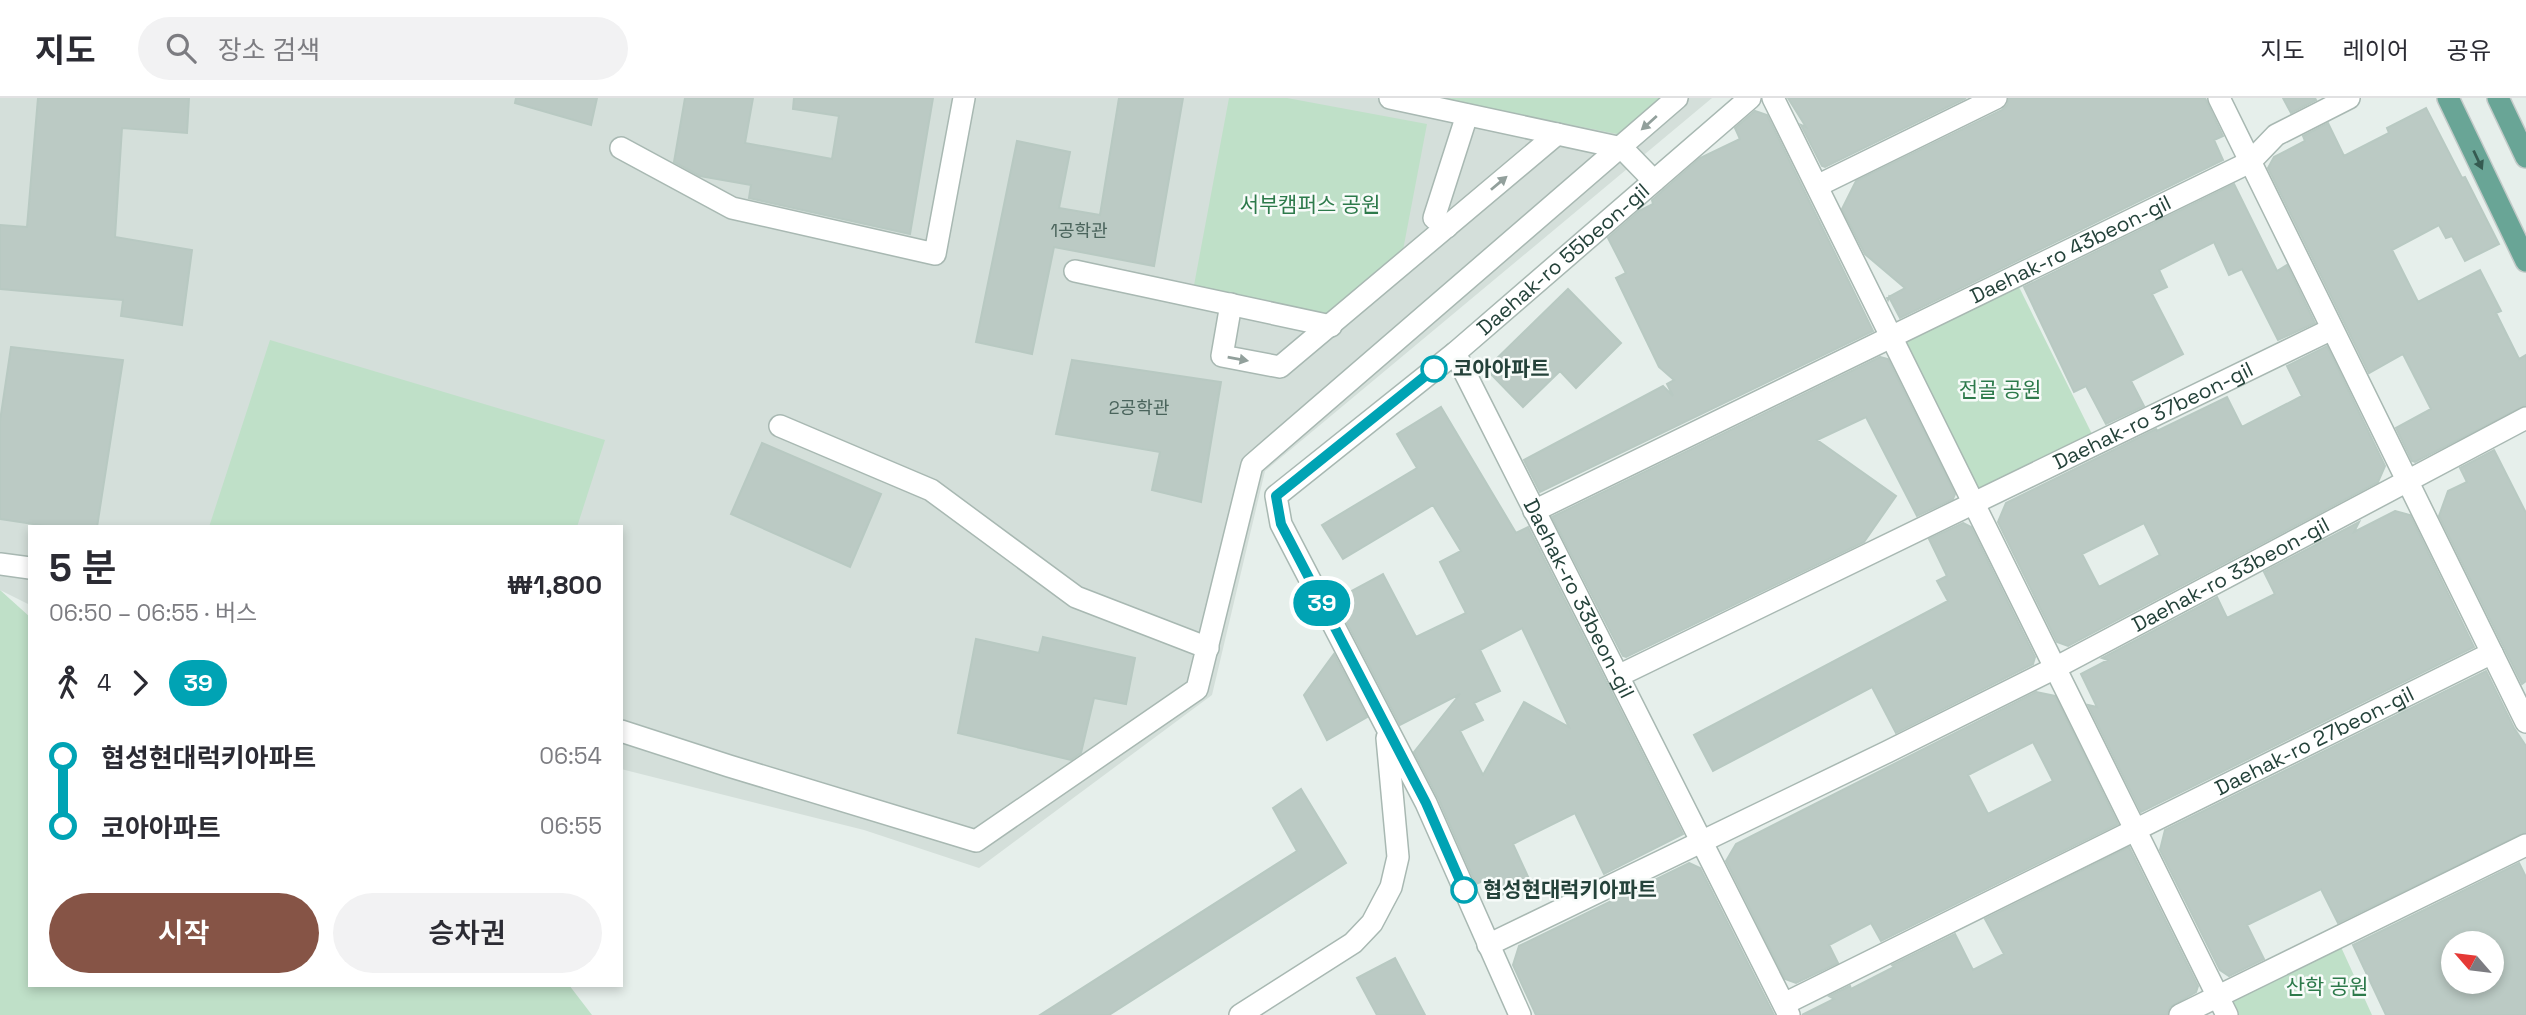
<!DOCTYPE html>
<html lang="ko">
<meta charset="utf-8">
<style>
body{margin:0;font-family:"Space Grotesk","Noto Sans KR",sans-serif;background:#f2f2f3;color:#2b2b33;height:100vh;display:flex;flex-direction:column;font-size:26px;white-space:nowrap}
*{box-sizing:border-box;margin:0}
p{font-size:23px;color:#7c7c81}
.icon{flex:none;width:38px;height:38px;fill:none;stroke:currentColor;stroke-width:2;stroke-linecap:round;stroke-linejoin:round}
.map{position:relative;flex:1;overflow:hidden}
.sheet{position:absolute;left:28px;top:427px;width:595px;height:462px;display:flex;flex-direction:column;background:#fff;border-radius:0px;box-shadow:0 4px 10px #0003}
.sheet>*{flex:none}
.badge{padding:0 14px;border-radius:23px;font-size:24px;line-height:46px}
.needle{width:46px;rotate:298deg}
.tools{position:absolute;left:2441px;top:833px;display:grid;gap:14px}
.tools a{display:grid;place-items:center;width:63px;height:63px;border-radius:50%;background:#fff;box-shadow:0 4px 10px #0003;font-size:35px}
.map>.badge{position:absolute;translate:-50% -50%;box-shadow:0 0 0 4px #fff}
.legs{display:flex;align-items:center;gap:10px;height:77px;padding:0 21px;font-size:23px}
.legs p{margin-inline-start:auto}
.overview{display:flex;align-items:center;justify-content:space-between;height:119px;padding:0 21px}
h1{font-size:38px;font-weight:600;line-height:52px}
.primary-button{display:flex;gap:14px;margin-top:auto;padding:14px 21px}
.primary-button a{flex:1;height:80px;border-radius:42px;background:#865446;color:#fff;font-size:28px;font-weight:600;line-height:80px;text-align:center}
.primary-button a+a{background:#f2f2f3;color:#2b2b33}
ul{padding:0 21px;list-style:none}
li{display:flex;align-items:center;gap:24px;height:70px;font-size:26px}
li i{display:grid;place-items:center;width:10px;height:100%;margin:0 9px;background:currentColor}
li i::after{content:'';width:18px;height:18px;margin:-9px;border:5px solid;border-radius:50%;background:#fff}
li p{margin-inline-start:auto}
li:first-child i{background:linear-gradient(#0000 50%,currentColor 0)}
li:last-child i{background:linear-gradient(currentColor 50%,#0000 0)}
header{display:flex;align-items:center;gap:42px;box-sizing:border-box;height:98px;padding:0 35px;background:#fff;border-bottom:2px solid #e1e1e2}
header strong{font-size:33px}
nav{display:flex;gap:38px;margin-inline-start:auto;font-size:24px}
.search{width:490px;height:63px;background:#f2f2f3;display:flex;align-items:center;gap:18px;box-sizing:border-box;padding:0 24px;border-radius:38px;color:#7c7c81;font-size:26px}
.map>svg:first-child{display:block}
.built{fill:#d4dfda}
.green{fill:#bfe0c8}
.building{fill:#bbcac4;stroke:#b8c9c2;stroke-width:2;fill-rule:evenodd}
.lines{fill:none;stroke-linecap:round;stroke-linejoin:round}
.minor-casing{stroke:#a8b8b2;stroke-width:24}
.major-casing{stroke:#c2cac8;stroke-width:24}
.minor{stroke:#fff;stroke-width:21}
.major{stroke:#69a596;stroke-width:21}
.oneway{fill:#92a09c}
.oneway2{fill:#355b51}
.line-1-casing{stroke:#fff;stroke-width:16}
.line-1{stroke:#00a3b4;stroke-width:10}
.stop-1-dot{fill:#fff;stroke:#00a3b4;stroke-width:3.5}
.labels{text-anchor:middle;stroke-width:5;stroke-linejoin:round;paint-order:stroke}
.number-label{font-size:18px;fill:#4a645c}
.park-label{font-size:21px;fill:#2d7a4b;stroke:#f7fbf9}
.street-label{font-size:21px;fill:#24423a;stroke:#f7fbf9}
.stop-label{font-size:21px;font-weight:bold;fill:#24423a;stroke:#f7fbf9;text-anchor:start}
</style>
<header>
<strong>지도</strong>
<div class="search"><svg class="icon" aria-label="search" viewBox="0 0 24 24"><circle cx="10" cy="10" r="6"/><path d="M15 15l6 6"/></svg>장소 검색</div>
<nav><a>지도</a><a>레이어</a><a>공유</a></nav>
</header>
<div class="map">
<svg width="2526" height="917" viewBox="0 0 2526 917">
<rect width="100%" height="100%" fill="#e6efeb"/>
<path class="built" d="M0,0H1712L1265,373L1212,597L979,770L864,732L621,671V429H30V507L0,492Z"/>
<path class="green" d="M1229,0H1287L1427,26L1400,168L1331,228L1192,198Z
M1438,0H1663L1622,37Z
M2019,189L2092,336L1978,393L1905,242Z
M270,242L605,342L577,429H209Z
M0,492L30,519V887H569L592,917H0Z
M2341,849L2372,917H2238L2231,903Z"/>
<path class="building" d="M38,0H189L187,35L122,30L115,139L192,152L182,227L121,218L123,202L0,191V127L27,129Z
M516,0H597L591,27L515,5Z
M685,0H753L745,45L832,61L839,18L793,11L794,0H933L910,136L749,100L751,87L700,78L674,64Z
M1119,0H1183L1154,168L1054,149L1032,256L976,244L1017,43L1070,54L1059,110L1100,117Z
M1788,0H1966L1825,69L1822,68L1801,27L1806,29Z
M2009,0H2205L2223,38L2214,42L2223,62L1900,220L1889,199L1888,202L1887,200L1905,190L1865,156L1842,111L1856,83L2002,12L2007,7Z
M2283,0H2315L2316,2L2291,15Z
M2426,10L2462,80L2465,79L2499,146L2465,163L2452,138L2446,140L2439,127L2392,152L2418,204L2480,172L2501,213L2496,215L2519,261L2526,257V307L2415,364L2412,363L2396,330L2431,311L2403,256L2369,275L2268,70L2274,59L2305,43L2303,38L2328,25L2344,58L2389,35L2387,30Z
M1755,13L1767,17L1873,233L1540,394L1524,362L1663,288L1673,298L1667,286L1674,282L1659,269L1616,180L1626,175L1608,140L1639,113L1653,106L1652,102L1700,60L1740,41L1735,30Z
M2234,86L2277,173L2287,167L2315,225L2278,242L2242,171L2229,177L2214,144L2159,172L2167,189L2152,196L2183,256L2131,283L2144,308L2106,326L2086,288L2074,294L2024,189Z
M1568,191L1621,245L1576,290L1560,273L1523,309L1486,271Z
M2327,248L2385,368L2378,384L2068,548L2057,544L1998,424L2006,405L2156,331L2157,333L2227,299L2242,329L2302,298L2287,268ZM2144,425L2160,457L2099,489L2082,456Z
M11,249L123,262L97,429H53L0,421V323Z
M1880,259L1888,261L1955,396L1953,401L1917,418L1866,319L1817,342L1896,398L1864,444L1626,559L1623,558L1552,419Z
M1072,262L1221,284L1201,404L1152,392L1160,354L1056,336Z
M1441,309L1516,435L1528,429L1683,736L1604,776L1575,715L1513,746L1530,783L1492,802L1483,783L1476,786L1438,700L1414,654L1460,596L1400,627L1335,502L1383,476L1416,539L1466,515L1440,464L1461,453L1433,407L1343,461L1322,427L1417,370L1397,336ZM1522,530L1569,629L1524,604L1483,677L1460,633L1483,622L1474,605L1500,593L1480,552Z
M762,345L881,396L850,469L731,416Z
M2494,352L2526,415V583L2522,586L2439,418L2448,393L2467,384L2460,370Z
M2395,413L2410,417L2474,549L2141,714L2088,607L2097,609L2081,576L2108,562L2102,560L2217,499L2227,520L2275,496L2264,474L2359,424L2354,434Z
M1963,425L1971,429L2035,559L2033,566L1896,635L1872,589L1713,673L1694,637L1948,503L1937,483L1947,478L1929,441Z
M1043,539L1135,560L1126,606L1094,600L1081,655L1071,662L958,635L976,541L1039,555Z
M1334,556L1367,619L1327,642L1304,597Z
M2486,573L2514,630L2526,648V734L2338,825L2321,791L2247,827L2264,861L2229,878L2220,872L2160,752L2165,732Z
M2036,594L2055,598L2118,726L1881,843L1871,825L1829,847L1838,865L1796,885L1785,881L1726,763L1736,746ZM2033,644L2053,683L1988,716L1968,677Z
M1301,691L1346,765L1109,917H1040L1297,753L1273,710Z
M2129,749L2198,888L2196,894L2170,909L2167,917H1802L1834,901L1829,898L1850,888L1851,891L1894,869L1892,867L1955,836L1973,872L2004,856L1985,821Z
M1689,765L1700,770L1774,917H1536L1513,867L1519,848Z
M2519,765L2526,779V917H2386L2353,847ZM2454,845H2492V884H2454Z
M1395,860L1425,917H1377L1357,880Z"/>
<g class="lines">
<defs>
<g id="minor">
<path d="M1390,0L1622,50L1654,83"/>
<path d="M1773,0L2227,917"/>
<path d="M2219,0L2526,624"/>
<path d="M621,50L732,110L935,156L964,0"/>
<path d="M1817,88L1996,0"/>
<path d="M1447,129L1434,120L1467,17"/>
<path d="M1075,173L1331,228"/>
<path d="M1231,206L1222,258L1280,269L1557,36"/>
<path id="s1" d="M1455,255L1789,917"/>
<path d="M780,328L931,392L1076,499L1208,550"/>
<path id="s2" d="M1534,413L2250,64L2276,37L2349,0"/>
<path d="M0,466L30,470"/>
<path id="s3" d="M1618,578L2332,231"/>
<path d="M621,633L729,668L976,743L1197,591L1252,367L1677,0"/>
<path id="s4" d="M1488,847L1887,654L2055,570L2526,320"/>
<path id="s5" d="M1784,906L2492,555"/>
<path d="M1240,917L1353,845L1372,825L1391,789L1398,759L1387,640"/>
<path id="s6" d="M1520,917L1426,705L1281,426L1276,398L1455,255L1750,0"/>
<path d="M2180,917L2526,747"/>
</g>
<path id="major" d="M2448,0L2526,163
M2498,0L2526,59"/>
</defs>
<use href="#minor" class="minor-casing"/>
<use href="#major" class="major-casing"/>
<use href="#minor" class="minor"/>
<use href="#major" class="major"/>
</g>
<defs><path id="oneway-solid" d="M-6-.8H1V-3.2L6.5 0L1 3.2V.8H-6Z" transform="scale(1.75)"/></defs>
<g class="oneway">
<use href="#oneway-solid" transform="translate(1649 25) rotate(138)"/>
<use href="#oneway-solid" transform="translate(1499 85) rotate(-40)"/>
<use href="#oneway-solid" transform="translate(1238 261) rotate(10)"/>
</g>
<use class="oneway2" href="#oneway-solid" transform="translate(2478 62) rotate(65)"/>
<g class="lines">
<defs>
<path id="line-1" d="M1434,271L1276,398L1281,426L1426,705L1464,792"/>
</defs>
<use href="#line-1" class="line-1-casing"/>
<use href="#line-1" class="line-1"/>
</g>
<g class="stop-1-dot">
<circle cx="1434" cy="271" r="12"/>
<circle cx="1464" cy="792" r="12"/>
</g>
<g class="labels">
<g class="number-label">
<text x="1079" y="139">1공학관</text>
<text x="1139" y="316">2공학관</text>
</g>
<g class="park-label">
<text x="1310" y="114">서부캠퍼스 공원</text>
<text x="2000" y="299">전골 공원</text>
<text x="2327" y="896">산학 공원</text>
</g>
<g class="street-label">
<text dy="7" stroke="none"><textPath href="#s2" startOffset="597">Daehak-ro 43beon-gil</textPath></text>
<text dy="7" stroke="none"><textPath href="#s6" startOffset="947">Daehak-ro 55beon-gil</textPath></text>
<text dy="7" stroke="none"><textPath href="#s3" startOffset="595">Daehak-ro 37beon-gil</textPath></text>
<text dy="7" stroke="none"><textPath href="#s4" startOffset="830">Daehak-ro 33beon-gil</textPath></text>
<text dy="7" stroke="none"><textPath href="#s1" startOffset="275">Daehak-ro 33beon-gil</textPath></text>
<text dy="7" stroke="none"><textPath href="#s5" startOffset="592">Daehak-ro 27beon-gil</textPath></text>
</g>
<g class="stop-label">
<text x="1453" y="278">코아아파트</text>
<text x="1483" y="799">협성현대럭키아파트</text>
</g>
</g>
</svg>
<div class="tools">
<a><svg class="needle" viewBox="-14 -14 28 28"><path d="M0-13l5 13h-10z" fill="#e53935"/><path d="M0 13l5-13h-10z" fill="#7c7c81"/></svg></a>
</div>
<b class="badge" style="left:1322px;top:505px;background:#00a3b4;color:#fff">39</b>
<section class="sheet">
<div class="overview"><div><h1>5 분</h1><p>06:50 – 06:55 · 버스</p></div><b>₩1,800</b></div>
<div class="legs"><svg class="icon" aria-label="walk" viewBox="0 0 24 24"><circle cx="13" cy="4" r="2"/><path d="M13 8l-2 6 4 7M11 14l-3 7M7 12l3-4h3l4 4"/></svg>4<svg class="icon" aria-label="forward" viewBox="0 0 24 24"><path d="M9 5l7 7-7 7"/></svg><b class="badge" style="background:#00a3b4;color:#fff">39</b></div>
<ul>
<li><i style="color:#00a3b4"></i><b>협성현대럭키아파트</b><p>06:54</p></li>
<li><i style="color:#00a3b4"></i><b>코아아파트</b><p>06:55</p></li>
</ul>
<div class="primary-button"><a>시작</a><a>승차권</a></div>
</section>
</div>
